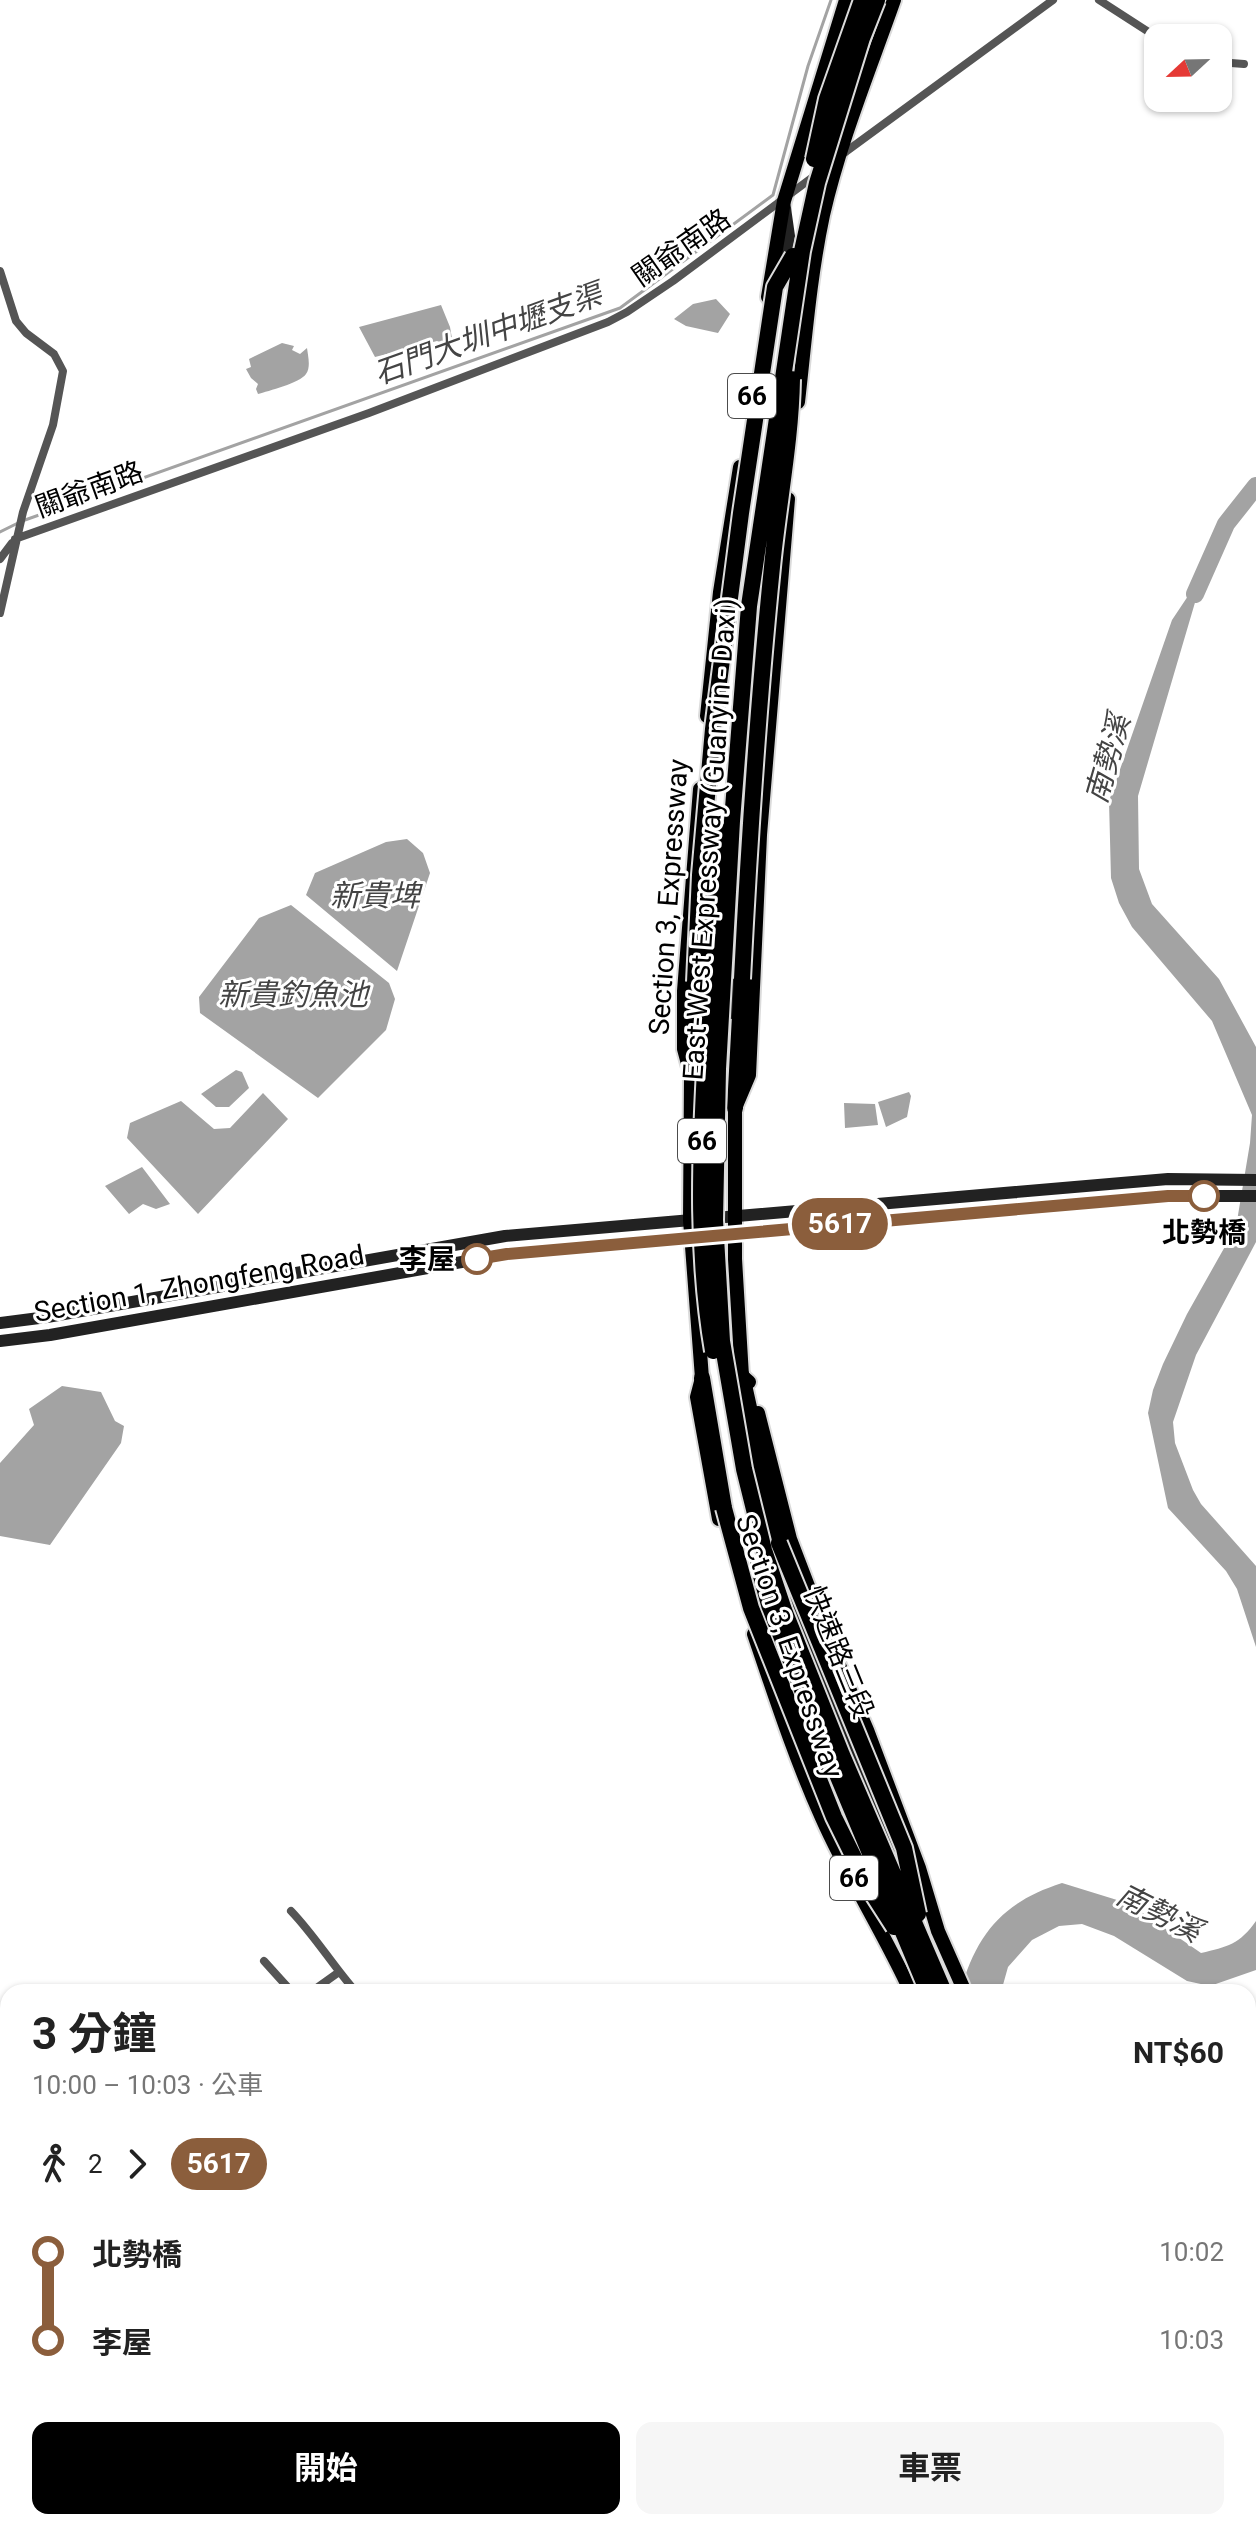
<!DOCTYPE html>
<html lang="zh-TW">
<meta charset="utf-8">
<style>
body{margin:0;font-family:Roboto,"Noto Sans TC",sans-serif;background:#f6f6f6;color:#222;height:100vh;display:flex;flex-direction:column;font-size:30px;white-space:nowrap}
*{box-sizing:border-box;margin:0}
p{font-size:26px;color:#767676}
.icon{flex:none;width:44px;height:44px;fill:none;stroke:currentColor;stroke-width:2;stroke-linecap:round;stroke-linejoin:round}
.map{position:relative;flex:1;overflow:hidden}
.sheet{position:absolute;left:0px;top:1984px;width:1256px;height:546px;display:flex;flex-direction:column;background:#fff;border-radius:24px 24px 0 0;box-shadow:0 2px 6px #0004}
.sheet>*{flex:none}
.badge{padding:0 16px;border-radius:26px;font-size:28px;line-height:52px}
.needle{width:52px;rotate:248deg}
.fabs{position:absolute;left:1144px;top:24px;display:grid;gap:16px}
.fabs a{display:grid;place-items:center;width:88px;height:88px;border-radius:16px;background:#fff;box-shadow:0 2px 6px #0004;font-size:40px}
.map>.badge{position:absolute;translate:-50% -50%;box-shadow:0 0 0 4px #fff}
.legs{display:flex;align-items:center;gap:12px;height:88px;padding:0 32px;font-size:26px}
.legs p{margin-inline-start:auto}
.summary{display:flex;align-items:center;justify-content:space-between;height:136px;padding:0 32px}
h1{font-size:44px;font-weight:700;line-height:60px}
.primary-button{display:flex;gap:16px;margin-top:auto;padding:16px 32px}
.primary-button a{flex:1;height:92px;border-radius:16px;background:#000;color:#fff;font-size:32px;font-weight:700;line-height:92px;text-align:center}
.primary-button a+a{background:#f6f6f6;color:#222}
ul{padding:0 32px;list-style:none}
li{display:flex;align-items:center;gap:28px;height:88px;font-size:30px}
li i{display:grid;place-items:center;width:12px;height:100%;margin:0 10px;background:currentColor}
li i::after{content:'';width:20px;height:20px;margin:-10px;border:6px solid;border-radius:50%;background:#fff}
li p{margin-inline-start:auto}
li:first-child i{background:linear-gradient(#0000 50%,currentColor 0)}
li:last-child i{background:linear-gradient(currentColor 50%,#0000 0)}
.map>svg:first-child{display:block}
.water{fill:#a3a3a3}
.lines{fill:none;stroke-linecap:round;stroke-linejoin:round}
.stream{stroke:#a3a3a3;stroke-width:3}
.river{stroke:#a3a3a3;stroke-width:18}
.primary-casing{stroke:#dbdbdb;stroke-width:18}
.highway-casing{stroke:#dbdbdb;stroke-width:20}
.street{stroke:#555;stroke-width:8}
.secondary{stroke:#222;stroke-width:12}
.primary{stroke:#000;stroke-width:14}
.highway{stroke:#000;stroke-width:16}
.highway-bridge-casing{stroke:#dbdbdb;stroke-width:20;stroke-linecap:butt}
.highway-bridge{stroke:#000;stroke-width:16}
.line-1-casing{stroke:#fff;stroke-width:18}
.line-1{stroke:#8b5e3c;stroke-width:12}
.stop-1-dot{fill:#fff;stroke:#8b5e3c;stroke-width:4}
.labels{text-anchor:middle;stroke-width:6;stroke-linejoin:round;paint-order:stroke}
.shield{fill:#fff;stroke:#4c4c4c;stroke-width:2}
.shield-label{font-size:26px;font-weight:bold;fill:#000}
.street-label{font-size:28px;fill:#000;stroke:#fff}
.stop-label{font-size:28px;font-weight:bold;fill:#000;stroke:#fff}
.water-label{font-size:30px;font-style:italic;fill:#444;stroke:#fff}
</style>
<div class="map">
<svg width="1256" height="2529" viewBox="0 0 1256 2529">
<rect width="100%" height="100%" fill="#fff"/>
<path class="water" d="M716,299L730,314L718,333L686,326L674,319L693,304Z
M441,305L450,327L453,344L448,345L437,341L375,357L359,327Z
M282,343L294,346L292,350L300,354L307,348C308,356 311,367 306,374C300,383 268,391 258,394L256,389L258,384L251,378L246,369L251,367L249,359Z
M1204,572L1138,796L1139,869L1152,904L1219,979L1256,1047V1242L1196,1355L1173,1422L1175,1443L1193,1490L1201,1504L1256,1566V1647L1237,1589L1226,1571L1168,1508L1148,1413L1153,1390L1163,1364L1187,1314L1236,1227L1250,1143L1252,1115L1212,1021L1132,927L1119,903L1111,878L1109,801L1172,620Z
M407,839L423,853L430,873L397,971L306,895L315,873L386,842Z
M291,905L389,983L395,999L386,1030L318,1098L200,1013L199,997L259,918Z
M236,1070L242,1072L249,1088L229,1107H216L201,1094Z
M909,1092L911,1096L907,1117L886,1127L878,1102Z
M263,1093L288,1119L198,1214L127,1138L130,1123L181,1101L214,1129L230,1128Z
M844,1103L875,1104L878,1125L845,1128Z
M142,1167L170,1204L156,1209L143,1204L129,1214L105,1186Z
M62,1386L101,1392L115,1421L124,1426L121,1443L50,1545L0,1536V1463L34,1425L29,1409Z
M1062,1883L1130,1904L1201,1953C1227,1947 1240,1944 1256,1921V1970L1210,1986L1187,1981L1114,1936L1082,1924L1059,1926L1032,1940L1008,1967L1001,1992H960C977,1933 1003,1902 1062,1883Z
M551,2522H777L780,2529H551Z"/>
<g class="lines">
<path class="stream" d="M25,520L620,308L773,195L808,66L831,0
M0,532L18,523"/>
<path class="river" d="M1195,594L1226,524L1256,486"/>
<defs>
<path id="primary" d="M768,297L784,201L846,0
M798,402C805,340 810,276 823,215C840,141 869,71 894,0
M707,716L720,592L740,467
M700,789L684,991V1049L691,1075L690,1220L702,1378L697,1397L719,1519
M749,1382L742,1376L735,1259V1108L749,1075L760,835L788,499
M758,1413L790,1539L832,1649L867,1730L919,1868L938,1931L965,1992
M754,1634C775,1696 795,1758 822,1818C848,1877 884,1933 911,1992
M1037,2529V2522
M1083,2529L1084,2522"/>
<path id="highway" d="M691,1075L695,982
M735,1108L742,979
M742,1376L779,1543
M702,1378L724,1508
M1066,2522V2529
M1051,2529L1052,2522"/>
</defs>
<use href="#primary" class="primary-casing"/>
<use href="#highway" class="highway-casing"/>
<path class="street" d="M1099,0L1158,38
M1218,62L1244,64
M840,156L1053,0
M0,271L16,321L26,333L54,354L63,371L53,425L23,512L0,613
M15,539L369,413L608,322L627,312L673,281L817,174
M0,559L12,543
M291,1911C315,1936 333,1966 356,1992
M264,1961L292,1992
M311,1992L339,1972
M0,2185L8,2186
M1248,2269L1256,2265
M0,2457L8,2456
M194,2522L197,2529
M536,2522L539,2529
M856,2529L862,2522"/>
<path class="secondary" d="M784,265L789,236L785,208
M741,801L759,596L767,541
M707,904L710,846
M732,1013L738,851
M0,1323L47,1317L505,1236L1168,1179L1256,1180
M0,1341L50,1335L507,1254L1168,1196H1256
M742,1411L767,1535L849,1741L906,1875
M833,1795L854,1840"/>
<use href="#primary" class="primary"/>
<use href="#highway" class="highway"/>
<defs>
<path id="highway-bridge" d="M877,0L862,38L817,183L802,251L749,606L732,821L718,1069L715,1220L722,1341L744,1469L764,1550L784,1610L842,1755L944,1992
M814,159L827,99L862,0
M742,979C749,841 758,704 772,567C778,504 791,442 792,379
M695,982L700,875L713,729L741,513L775,287L793,256
M713,1351C697,1258 700,1163 705,1070C709,990 714,911 720,831
M724,1508L751,1608L834,1817L869,1888L894,1927
M779,1543L904,1848L918,1914
M758,1565L769,1605L808,1705L928,1992"/>
</defs>
<use href="#highway-bridge" class="highway-bridge-casing"/>
<use href="#highway-bridge" class="highway-bridge"/>
</g>
<g class="lines">
<defs>
<path id="line-1" d="M477,1259L507,1254L1088,1203L1168,1196H1204"/>
</defs>
<use href="#line-1" class="line-1-casing"/>
<use href="#line-1" class="line-1"/>
</g>
<g class="stop-1-dot">
<circle cx="1204" cy="1196" r="14"/>
<circle cx="477" cy="1259" r="14"/>
</g>
<g class="labels">
<g class="shield">
<rect x="728" y="374" width="48" height="44" rx="6"/>
<rect x="678" y="1119" width="48" height="44" rx="6"/>
<rect x="830" y="1856" width="48" height="44" rx="6"/>
</g>
<g class="shield-label">
<text x="752" y="405">66</text>
<text x="702" y="1150">66</text>
<text x="854" y="1887">66</text>
</g>
<g class="street-label">
<text transform="translate(681 247) rotate(-35)" y="10">關爺南路</text>
<text transform="translate(89 489) rotate(-20)" y="10">關爺南路</text>
<text transform="translate(709 839) rotate(-86)" y="10">East-West Expressway (Guanyin - Daxi)</text>
<text transform="translate(668 897) rotate(-86)" y="10">Section 3, Expressway</text>
<text transform="translate(199 1283) rotate(-10)" y="10">Section 1, Zhongfeng Road</text>
<text transform="translate(790 1646) rotate(71)" y="10">Section 3, Expressway</text>
<text transform="translate(839 1652) rotate(68)" y="10">快速路三段</text>
</g>
<g class="stop-label">
<text x="1204" y="1242">北勢橋</text>
<text x="455" y="1269" text-anchor="end">李屋</text>
</g>
<g class="water-label">
<text transform="translate(488 334) rotate(-20)" y="10">石門大圳中壢支渠</text>
<text transform="translate(1108 759) rotate(-74)" y="10">南勢溪</text>
<text x="375" y="906">新貴埤</text>
<text x="293" y="1005">新貴釣魚池</text>
<text transform="translate(1159 1913) rotate(27)" y="10">南勢溪</text>
</g>
</g>
</svg>
<div class="fabs">
<a><svg class="needle" viewBox="-14 -14 28 28"><path d="M0-13l5 13h-10z" fill="#e53935"/><path d="M0 13l5-13h-10z" fill="#767676"/></svg></a>
</div>
<b class="badge" style="left:840px;top:1224px;background:#8b5e3c;color:#fff">5617</b>
<section class="sheet">
<div class="summary"><div><h1>3 分鐘</h1><p>10:00 – 10:03 · 公車</p></div><b>NT$60</b></div>
<div class="legs"><svg class="icon" aria-label="walk" viewBox="0 0 24 24"><circle cx="13" cy="4" r="2"/><path d="M13 8l-2 6 4 7M11 14l-3 7M7 12l3-4h3l4 4"/></svg>2<svg class="icon" aria-label="forward" viewBox="0 0 24 24"><path d="M9 5l7 7-7 7"/></svg><b class="badge" style="background:#8b5e3c;color:#fff">5617</b></div>
<ul>
<li><i style="color:#8b5e3c"></i><b>北勢橋</b><p>10:02</p></li>
<li><i style="color:#8b5e3c"></i><b>李屋</b><p>10:03</p></li>
</ul>
<div class="primary-button"><a>開始</a><a>車票</a></div>
</section>
</div>
